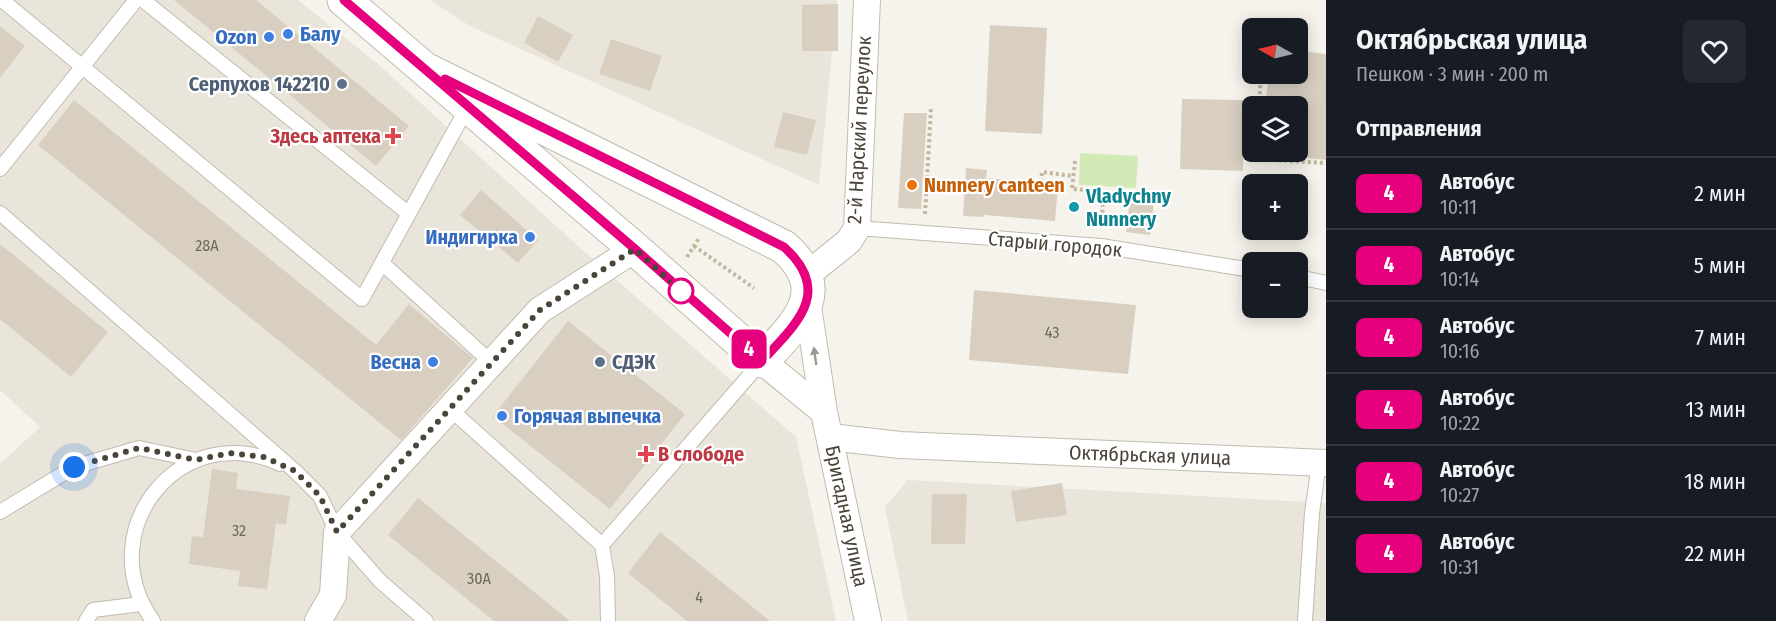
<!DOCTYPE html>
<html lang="ru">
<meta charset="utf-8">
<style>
body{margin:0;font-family:"Fira Sans Condensed",sans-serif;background:#242831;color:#f1f3f6;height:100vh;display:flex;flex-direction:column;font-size:22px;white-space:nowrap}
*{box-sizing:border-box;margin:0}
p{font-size:20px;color:#9ea1a6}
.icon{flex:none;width:33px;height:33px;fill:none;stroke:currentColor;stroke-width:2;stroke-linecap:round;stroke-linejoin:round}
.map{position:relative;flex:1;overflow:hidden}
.drawer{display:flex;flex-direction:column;background:#171b24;width:450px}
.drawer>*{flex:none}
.badge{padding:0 12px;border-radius:9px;font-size:21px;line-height:39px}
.needle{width:39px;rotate:278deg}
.tools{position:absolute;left:1242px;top:18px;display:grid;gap:12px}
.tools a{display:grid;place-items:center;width:66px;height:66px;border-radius:9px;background:#171b24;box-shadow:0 3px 15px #0003;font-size:30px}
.you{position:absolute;width:30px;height:30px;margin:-15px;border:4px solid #fff;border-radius:50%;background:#1a73e8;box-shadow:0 0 0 9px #1a73e833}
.map>.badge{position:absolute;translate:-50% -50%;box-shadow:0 0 0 3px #fff}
h2{padding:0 30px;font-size:22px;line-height:54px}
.round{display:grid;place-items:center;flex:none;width:63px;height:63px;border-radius:9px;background:#242831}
.summary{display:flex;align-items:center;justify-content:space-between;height:102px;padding:0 30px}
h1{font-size:28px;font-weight:700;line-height:45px}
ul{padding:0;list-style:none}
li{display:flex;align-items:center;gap:18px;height:72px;padding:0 30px;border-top:2px solid #363941}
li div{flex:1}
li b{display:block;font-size:22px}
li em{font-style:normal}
li .badge{min-width:66px;font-weight:700;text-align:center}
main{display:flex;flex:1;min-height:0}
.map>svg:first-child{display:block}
.residential{fill:#eae5da}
.green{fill:#d2eab5}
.building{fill:#d8cfc1}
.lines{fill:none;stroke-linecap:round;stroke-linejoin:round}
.service-casing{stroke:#c2bbae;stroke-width:16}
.minor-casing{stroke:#c2bbae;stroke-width:28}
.tertiary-casing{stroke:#c2bbae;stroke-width:35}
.path{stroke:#c4b79f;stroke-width:4;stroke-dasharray:3 3;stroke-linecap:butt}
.service{stroke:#fff;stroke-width:14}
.minor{stroke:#fff;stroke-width:26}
.tertiary{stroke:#fff;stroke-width:33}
.oneway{fill:#9c9892}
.line-casing{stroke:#fff;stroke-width:14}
.line{stroke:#e6007e;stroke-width:9}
.walk{stroke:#4b4439;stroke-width:6;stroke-dasharray:0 10.8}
.shop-dot{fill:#3f7fe0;stroke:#fff;stroke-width:2}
.service-dot{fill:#5c6f8a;stroke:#fff;stroke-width:2}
.health-dot{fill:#e0444e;stroke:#fff;stroke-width:2}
.food-dot{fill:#e8710a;stroke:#fff;stroke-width:2}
.culture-dot{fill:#0f9aa8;stroke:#fff;stroke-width:2}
.stop-dot{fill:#fff;stroke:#e6007e;stroke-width:3}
.labels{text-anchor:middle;stroke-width:4.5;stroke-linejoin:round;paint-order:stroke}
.number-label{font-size:16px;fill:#6e675b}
.shop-label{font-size:20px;font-weight:bold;fill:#366cbe;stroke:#fff;text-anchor:end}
.service-label{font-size:20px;font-weight:bold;fill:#4e5e75;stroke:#fff;text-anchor:end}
.street-label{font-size:20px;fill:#4b4439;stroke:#fff}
.health-label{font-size:20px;font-weight:bold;fill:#be3a42;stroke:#fff;text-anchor:end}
.food-label{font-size:20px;font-weight:bold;fill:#c56008;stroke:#fff;text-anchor:start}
.culture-label{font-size:20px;font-weight:bold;fill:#0d838f;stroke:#fff;text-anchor:start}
</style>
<main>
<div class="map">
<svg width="1326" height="621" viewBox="0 0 1326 621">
<rect width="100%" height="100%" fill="#f6f3ec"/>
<path class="residential" d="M0,0H298L379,65L578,246L796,437L836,621H0V464L40,427L0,390Z
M430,0H837L819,185L470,26Z
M908,480L1326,503V621H908L885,507Z"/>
<path class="green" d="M1080,153L1138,156L1136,188L1079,185Z"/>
<path class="building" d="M174,0H256L409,126L376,166Z
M838,4V51H802V5Z
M538,16L573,35L558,62L524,43Z
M990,25L1047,28L1042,134L985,131Z
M0,26L25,46L0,78Z
M611,39L662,56L650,91L599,74Z
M1298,51L1326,54V160L1298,157V106H1265L1269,74H1298Z
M1182,99L1244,100L1243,171L1180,169Z
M74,100L376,345L409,304L473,358L401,440L38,145Z
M783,112L816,120L807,155L774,147Z
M904,113H927L921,209L898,208Z
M966,168L987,170L986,178L1058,184L1055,221L984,215L983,217L963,216Z
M481,190L538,240L518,263L460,215Z
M1130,198L1154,201L1150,235L1126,232Z
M0,244L108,332L71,377L0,319Z
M974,290L1136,305L1128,374L969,360Z
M568,321L685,414L610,509L493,416Z
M212,469L238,473L236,489L290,496L286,525L276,523L267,589L238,586L240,571L189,564L192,536L203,537Z
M1062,483L1067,515L1016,522L1011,491Z
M932,494H967L965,544H931Z
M418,498L570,621H494L388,535Z
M660,532L770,621H687L628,573Z"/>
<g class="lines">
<defs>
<path id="service" d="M2,0L362,299L468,106
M143,0L409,214
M0,169L136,0
M0,213L295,471L320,496L337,532L380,581L426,621
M857,228L1101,246L1252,270
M382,263L492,363
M1298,277L1326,283
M450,409L602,545L607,576L608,621
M0,512L74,467L139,448L196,460
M602,545L762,361
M86,621L93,610L141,604
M153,621C89,531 181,417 280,464
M1305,621L1312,513L1319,463"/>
<path id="minor" d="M807,275L849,241L857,228L867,0
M807,300L824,412L868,621
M762,361L824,412
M830,437L900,445L1326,463
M318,621L333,595L337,532L540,310L635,249"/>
<path id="tertiary" d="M344,0L635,249L762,361C796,324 834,292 784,247L425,69"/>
</defs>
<use href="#service" class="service-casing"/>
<use href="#minor" class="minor-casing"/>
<use href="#tertiary" class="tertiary-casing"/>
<path class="path" d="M1259,106L1261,74
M1256,152L1255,159L1326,163
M1075,161L1072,189L1103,191L1102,227
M1041,182L1042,172L1073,176
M925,214L931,109
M694,246L754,288
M687,257L699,238"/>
<use href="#service" class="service"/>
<use href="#minor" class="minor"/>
<use href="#tertiary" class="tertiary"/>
</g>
<defs><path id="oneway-solid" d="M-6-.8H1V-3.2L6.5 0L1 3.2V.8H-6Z" transform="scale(1.5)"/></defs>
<use class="oneway" href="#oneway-solid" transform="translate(815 356) rotate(-98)"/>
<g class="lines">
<defs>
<path id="line" d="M344,0L635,249L762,361C796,324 834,292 784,247L445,79"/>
</defs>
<use href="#line" class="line-casing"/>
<use href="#line" class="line"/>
<path class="walk" d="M74,467L139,448L196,460L230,453L264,457L295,471L320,496L337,532L540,310L635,249L686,296L681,291"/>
</g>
<g class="shop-dot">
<circle cx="288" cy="34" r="6"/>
<circle cx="269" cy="37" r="6"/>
<circle cx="530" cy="237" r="6"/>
<circle cx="433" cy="362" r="6"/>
<circle cx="502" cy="416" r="6"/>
</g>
<g class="service-dot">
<circle cx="342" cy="84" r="6"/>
<circle cx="600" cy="362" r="6"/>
</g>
<g class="health-dot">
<path d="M390 127h6v6h6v6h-6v6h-6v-6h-6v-6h6z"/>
<path d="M643 445h6v6h6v6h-6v6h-6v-6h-6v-6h6z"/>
</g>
<circle class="food-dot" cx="912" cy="185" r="6"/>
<circle class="culture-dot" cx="1074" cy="207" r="6"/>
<circle class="stop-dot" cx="681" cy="291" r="12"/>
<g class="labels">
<g class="number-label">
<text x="207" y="251">28А</text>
<text x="1052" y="338">43</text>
<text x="239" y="536">32</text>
<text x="479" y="584">30А</text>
<text x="699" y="603">4</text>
</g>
<g class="shop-label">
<text x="300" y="41" text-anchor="start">Балу</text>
<text x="257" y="44">Ozon</text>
<text x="518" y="244">Индигирка</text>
<text x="421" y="369">Весна</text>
<text x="514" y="423" text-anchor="start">Горячая выпечка</text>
</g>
<g class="service-label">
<text x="330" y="91">Серпухов 142210</text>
<text x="612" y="369" text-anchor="start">СДЭК</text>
</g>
<g class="street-label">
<text transform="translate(859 130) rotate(-87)" y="7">2-й Нарский переулок</text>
<text transform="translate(1055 244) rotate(5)" y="7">Старый городок</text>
<text transform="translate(1150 455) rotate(2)" y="7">Октябрьская улица</text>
<text transform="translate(847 516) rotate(78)" y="7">Бригадная улица</text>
</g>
<g class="health-label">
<text x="381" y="143">Здесь аптека</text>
<text x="658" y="461" text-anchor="start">В слободе</text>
</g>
<g class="food-label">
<text x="924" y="192">Nunnery canteen</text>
</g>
<g class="culture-label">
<text x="1086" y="203">Vladychny<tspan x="1086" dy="23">Nunnery</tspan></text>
</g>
</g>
</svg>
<div class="tools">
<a><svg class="needle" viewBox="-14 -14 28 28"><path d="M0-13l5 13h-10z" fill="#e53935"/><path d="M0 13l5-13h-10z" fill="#9ea1a6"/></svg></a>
<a><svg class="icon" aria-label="layers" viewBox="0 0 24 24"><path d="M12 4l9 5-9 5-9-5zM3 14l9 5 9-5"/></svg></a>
<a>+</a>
<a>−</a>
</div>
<div class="you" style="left:74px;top:467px"></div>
<b class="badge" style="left:749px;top:349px;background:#e6007e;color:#fff">4</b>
</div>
<section class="drawer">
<div class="summary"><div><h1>Октябрьская улица</h1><p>Пешком · 3 мин · 200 m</p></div><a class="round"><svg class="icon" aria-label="heart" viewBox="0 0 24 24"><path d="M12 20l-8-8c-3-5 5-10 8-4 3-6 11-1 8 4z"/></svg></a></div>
<h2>Отправления</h2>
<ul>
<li><span class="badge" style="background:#e6007e;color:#fff">4</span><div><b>Автобус</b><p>10:11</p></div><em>2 мин</em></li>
<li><span class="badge" style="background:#e6007e;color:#fff">4</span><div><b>Автобус</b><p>10:14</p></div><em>5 мин</em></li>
<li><span class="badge" style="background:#e6007e;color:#fff">4</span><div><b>Автобус</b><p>10:16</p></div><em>7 мин</em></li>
<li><span class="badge" style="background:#e6007e;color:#fff">4</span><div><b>Автобус</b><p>10:22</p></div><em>13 мин</em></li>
<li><span class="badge" style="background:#e6007e;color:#fff">4</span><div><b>Автобус</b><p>10:27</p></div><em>18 мин</em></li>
<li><span class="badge" style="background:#e6007e;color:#fff">4</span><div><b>Автобус</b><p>10:31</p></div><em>22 мин</em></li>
</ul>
</section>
</main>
